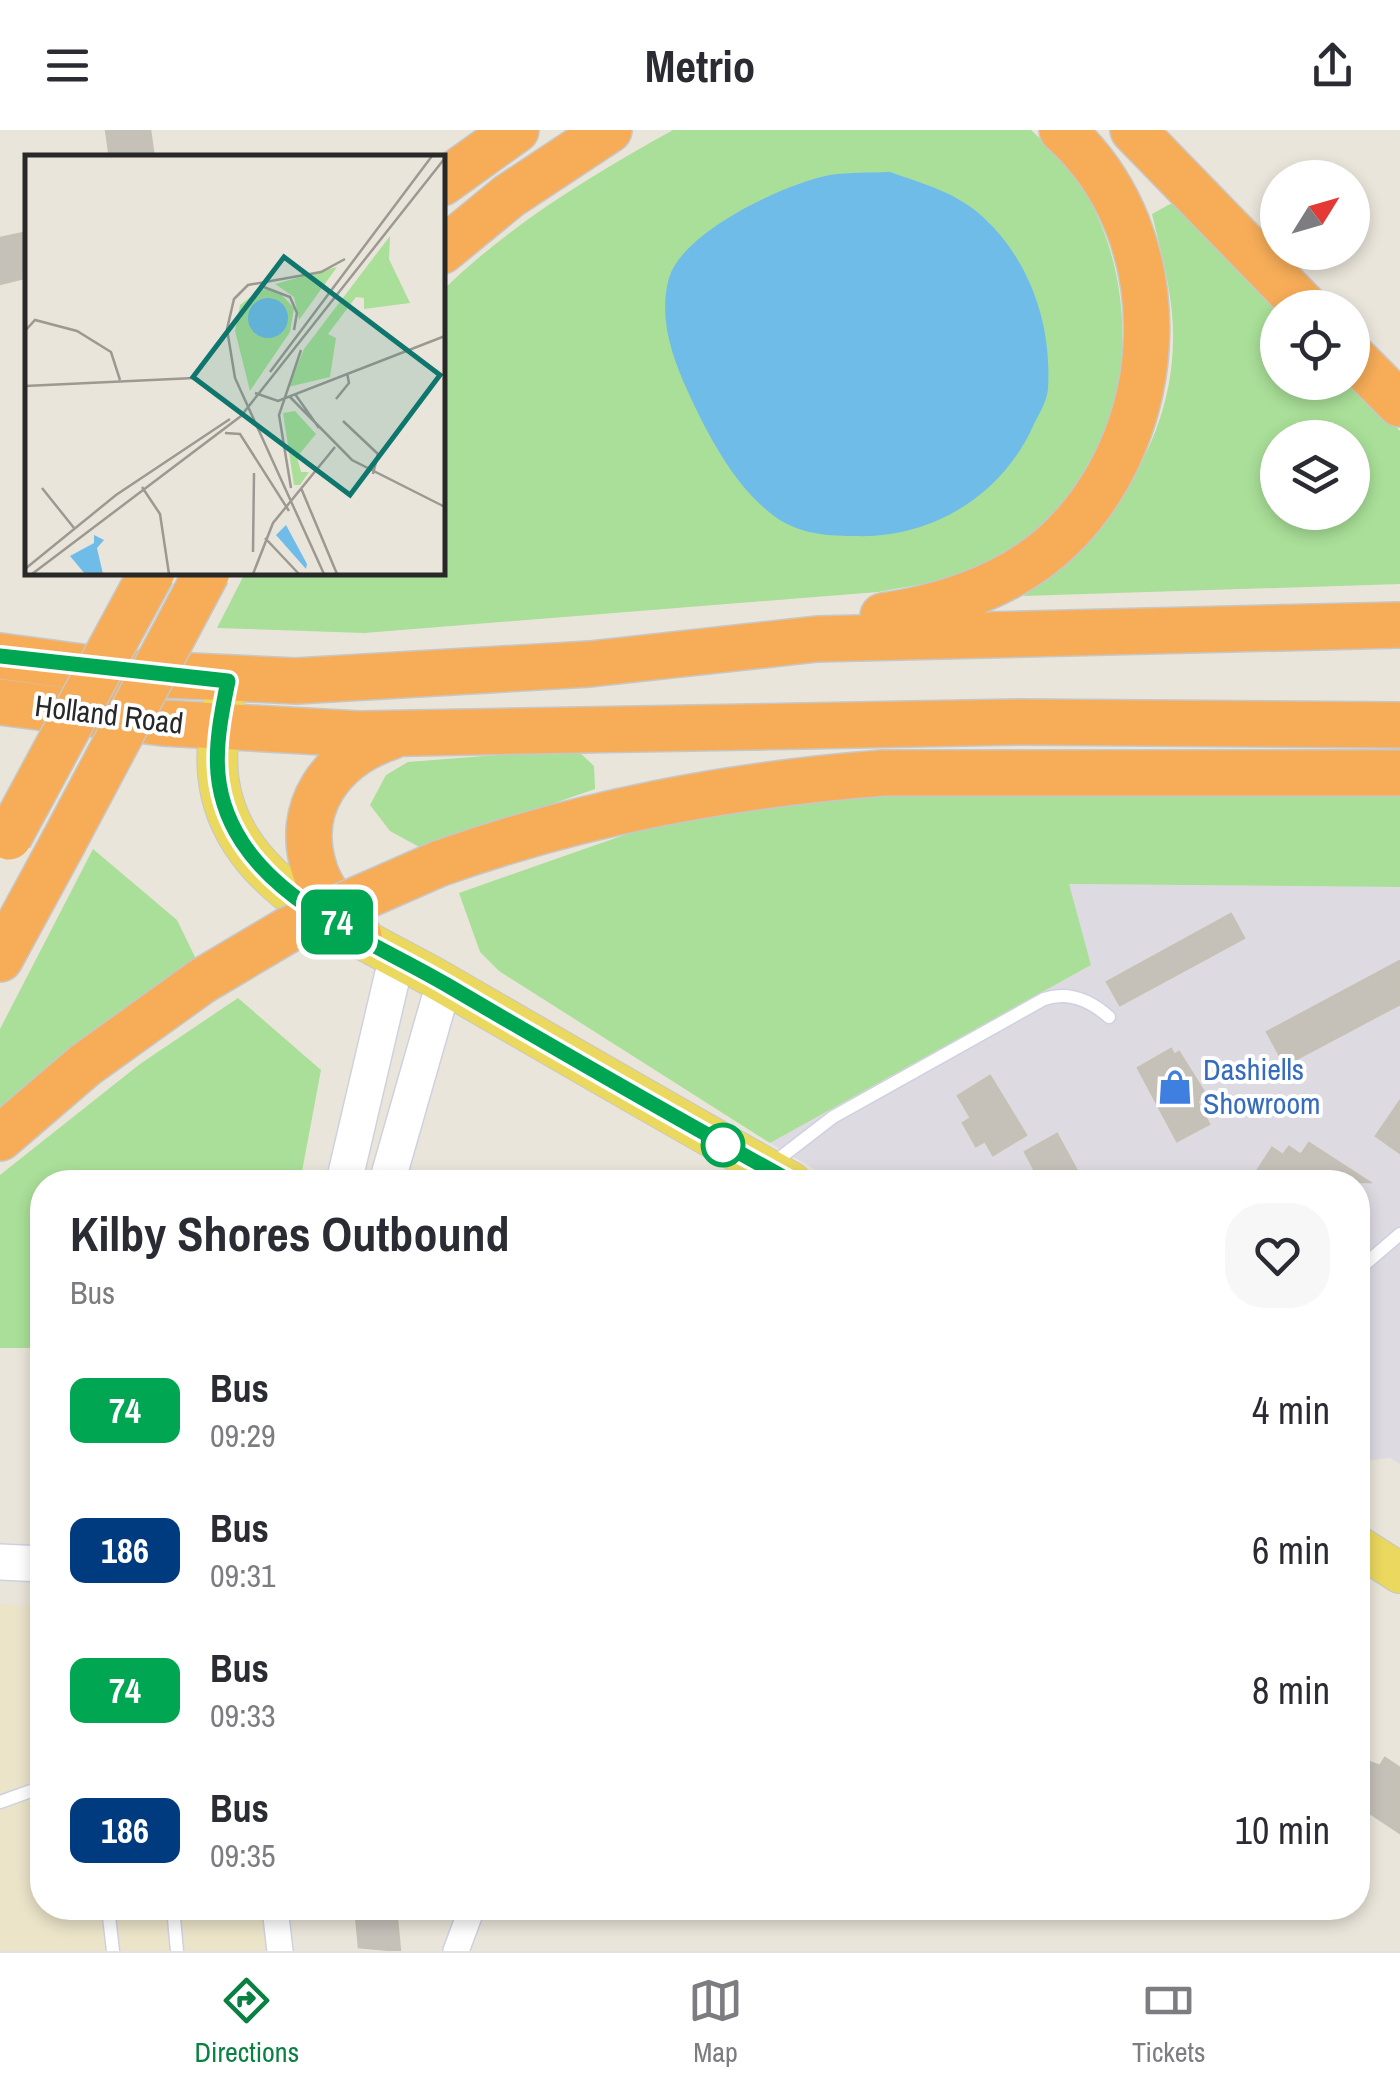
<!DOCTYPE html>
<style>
body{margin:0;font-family:"Archivo Narrow",sans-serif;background:#f7f7f7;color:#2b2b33;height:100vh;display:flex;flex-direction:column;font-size:38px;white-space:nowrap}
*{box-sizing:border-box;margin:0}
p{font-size:32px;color:#7c7c81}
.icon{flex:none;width:55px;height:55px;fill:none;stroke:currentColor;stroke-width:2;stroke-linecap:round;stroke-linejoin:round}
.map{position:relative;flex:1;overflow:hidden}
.panel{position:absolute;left:30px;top:1040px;width:1340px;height:750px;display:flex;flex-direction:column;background:#fff;border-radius:40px;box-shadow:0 5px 15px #0003}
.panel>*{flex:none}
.badge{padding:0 20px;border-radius:15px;font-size:35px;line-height:65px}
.needle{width:65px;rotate:53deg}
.tools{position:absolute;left:1260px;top:30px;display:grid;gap:20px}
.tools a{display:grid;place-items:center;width:110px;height:110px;border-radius:50%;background:#fff;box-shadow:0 5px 15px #0003;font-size:50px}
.map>.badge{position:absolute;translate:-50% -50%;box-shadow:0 0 0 5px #fff}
.round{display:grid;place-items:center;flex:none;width:105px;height:105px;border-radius:40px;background:#f7f7f7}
.headline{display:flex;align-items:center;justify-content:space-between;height:170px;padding:0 40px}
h1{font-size:48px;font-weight:700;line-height:75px}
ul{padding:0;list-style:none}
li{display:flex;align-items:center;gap:30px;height:140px;padding:0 40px}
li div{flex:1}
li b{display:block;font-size:38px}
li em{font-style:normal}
li .badge{min-width:110px;font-weight:700;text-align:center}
header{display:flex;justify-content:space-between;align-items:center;height:130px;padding:0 40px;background:#fff;font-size:45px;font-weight:700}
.tabs{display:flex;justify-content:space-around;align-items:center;height:140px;border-top:2px solid #e1e1e2;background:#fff;font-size:28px;color:#7c7c81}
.tabs a{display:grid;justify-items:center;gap:5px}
.tabs .on{color:#0b8043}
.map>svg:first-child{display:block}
.industrial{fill:#dddae2}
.education{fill:#ebe4c9}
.green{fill:#a9df98;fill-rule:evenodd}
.water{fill:#70bce9}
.building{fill:#c5c1b9;stroke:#c5c1b4;stroke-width:2.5}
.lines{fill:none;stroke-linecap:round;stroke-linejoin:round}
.lane-casing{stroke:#cfd1e0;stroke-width:15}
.street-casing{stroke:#cfd1e0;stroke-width:28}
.secondary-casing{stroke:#cfd1e0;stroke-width:38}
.primary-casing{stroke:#c7c7c7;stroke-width:42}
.highway-casing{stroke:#c7c7c7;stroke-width:48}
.lane{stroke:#fff;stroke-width:12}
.street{stroke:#fff;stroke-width:25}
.secondary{stroke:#fff;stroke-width:35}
.primary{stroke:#ead85f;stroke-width:40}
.highway{stroke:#f7ad58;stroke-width:45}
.highway-bridge-casing{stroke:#c7c7c7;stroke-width:48;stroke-linecap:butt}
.highway-bridge{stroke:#f7ad58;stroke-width:45}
.line-casing{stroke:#fff;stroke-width:22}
.line{stroke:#00a651;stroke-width:15}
.stop-dot{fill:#fff;stroke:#00a651;stroke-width:5}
.labels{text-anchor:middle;stroke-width:8;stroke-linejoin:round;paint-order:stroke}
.street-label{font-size:30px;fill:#282828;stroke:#fff}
.shop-label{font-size:30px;fill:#366cbe;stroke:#fff;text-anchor:start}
.inset-road{fill:none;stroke:#9c9993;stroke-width:2.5}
.view{fill:#0f766e;fill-opacity:0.15;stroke:#0f766e;stroke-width:5}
.inset-edge{fill:none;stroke:#282828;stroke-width:5}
</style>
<header><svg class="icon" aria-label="menu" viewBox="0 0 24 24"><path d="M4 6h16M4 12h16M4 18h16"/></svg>Metrio<svg class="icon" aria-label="share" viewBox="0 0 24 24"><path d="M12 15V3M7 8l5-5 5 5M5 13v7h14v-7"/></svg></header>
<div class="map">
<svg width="1400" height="1821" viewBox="0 0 1400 1821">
<rect width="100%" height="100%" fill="#eae5da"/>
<path class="industrial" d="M1068,754L1400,757V1334L1390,1328L1358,1332V1052H836L770,1013L1091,835Z"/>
<path class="education" d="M0,1474L42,1476V1778H276L283,1821H0Z"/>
<path class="green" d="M673,0H1031C1045,14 1063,28 1074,44C1159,167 1133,368 989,435C954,451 915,455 878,462L364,503L217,498L245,443L442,442L443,160C511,94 590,46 673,0Z
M1170,74L1184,76L1278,178V252H1353L1400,301V454L1023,466C1106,407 1175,311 1173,204C1173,164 1161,123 1152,84ZM1278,308H1352V382H1278Z
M576,619L594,636L595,659L423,719L390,701L370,675L386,645L408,632Z
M966,660L1400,663V757L1069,754L1091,835L770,1013L499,841L480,822L459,763L664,691L832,668Z
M93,719L177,790L196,829L0,987V899Z
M238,868L321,940L300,1052H42V1218H0V1045L140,934Z"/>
<path class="water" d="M890,42C924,54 958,63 984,88C1031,132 1052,196 1048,259C1047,271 1039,284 1034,294C1003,365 932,409 854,406C824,406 793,403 769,382C733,353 708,305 689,264C672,227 658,188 669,148C682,102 786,53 830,45C849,42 871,43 890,42Z"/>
<path class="building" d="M106,0H150L154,28H110Z
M28,102V147L0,154V108Z
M1231,784L1244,808L1120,875L1107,852Z
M1400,831V874L1285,935L1267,902Z
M1171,919L1174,925L1179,922L1207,967L1197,971L1209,994L1177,1011L1138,938Z
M990,946L1026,1005L993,1025L985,1011L976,1016L963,993L971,988L958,966Z
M1400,971V1023L1376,1006Z
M1057,1004L1083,1052H1041L1025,1022Z
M1309,1013L1369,1052H1250L1272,1018L1283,1025L1289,1017L1301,1025Z
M1358,1628L1380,1636L1385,1628L1400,1638V1703L1358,1675Z
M361,1778H396L400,1821L359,1817L356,1786H361Z"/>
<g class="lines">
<defs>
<path id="lane" d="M772,1034L833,987L1044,869C1068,861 1090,870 1109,887
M1358,1140L1400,1104
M0,1672L42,1657
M108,1778L113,1821
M173,1778L177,1821"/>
<path id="street" d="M275,1778L280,1821
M456,1821L472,1778"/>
<path id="secondary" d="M344,1052L397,826
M387,1052L444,853
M0,1432L42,1434"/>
<path id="primary" d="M228,551C216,610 207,658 242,712C286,780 379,815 447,855C561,921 676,988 791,1052
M1358,1416L1400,1443"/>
<path id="highway" d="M1133,0L1306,178
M442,53L516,0
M442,121L509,66L609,0
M1352,226L1400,274
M883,486C948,476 1013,455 1061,408C1170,301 1180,106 1062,0
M0,526L126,543L296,551L590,534L817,509L1400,495
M0,572L163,593L359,604L1021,592L1400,595
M438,734C584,682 729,655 883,643H1400
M359,806C344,786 323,765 315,741C293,677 333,626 390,607
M0,829L63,713
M0,1008L85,935L202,851"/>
</defs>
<use href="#lane" class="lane-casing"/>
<use href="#street" class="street-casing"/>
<use href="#secondary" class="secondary-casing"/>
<use href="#primary" class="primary-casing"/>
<use href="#highway" class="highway-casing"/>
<use href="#lane" class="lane"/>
<use href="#street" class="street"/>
<use href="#secondary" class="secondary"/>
<use href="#primary" class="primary"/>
<use href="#highway" class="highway"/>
<defs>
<path id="highway-bridge" d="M9,707L152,442
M63,713L207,442
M202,851L288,800L438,734"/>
</defs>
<use href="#highway-bridge" class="highway-bridge-casing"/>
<use href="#highway-bridge" class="highway-bridge"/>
</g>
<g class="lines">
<defs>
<path id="line" d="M0,526L228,551C216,610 207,658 242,712C286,780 379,815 447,855C561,922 676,988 792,1052"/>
</defs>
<use href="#line" class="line-casing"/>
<use href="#line" class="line"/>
</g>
<defs>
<symbol id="shop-bare" viewBox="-9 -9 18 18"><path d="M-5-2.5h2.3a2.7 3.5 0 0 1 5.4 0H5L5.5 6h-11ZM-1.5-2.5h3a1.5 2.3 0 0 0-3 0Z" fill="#3f7fe0" stroke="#fff" stroke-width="2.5" paint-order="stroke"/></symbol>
</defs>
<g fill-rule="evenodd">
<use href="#shop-bare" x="1150" y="932" width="50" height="50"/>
</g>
<circle class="stop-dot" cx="723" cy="1015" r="20"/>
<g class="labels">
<g class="street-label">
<text transform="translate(109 585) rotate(7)" y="10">Holland Road</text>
</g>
<g class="shop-label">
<text x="1203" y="950">Dashiells<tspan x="1203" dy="34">Showroom</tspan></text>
</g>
</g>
<g transform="translate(25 25)">
<rect width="420" height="420" fill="#eae5da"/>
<path d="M365,81L364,104L385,148L339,154V143L331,142L303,179L311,183L305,222L263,232L279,194ZM312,112L274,165L269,142L250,129ZM236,134L253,136L269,153L265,177L225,236L210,176L215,150ZM270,256L291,279L272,302L276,317H284L275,330H269L258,258Z" fill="#a9df98"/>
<path d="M223 163a20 20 0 1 1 40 0a20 20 0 1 1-40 0ZM261,370L282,409L281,414L251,380ZM69,380L79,385L72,393L78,419H60L45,401L69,388Z" fill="#70bce9"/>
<path class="inset-road" d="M236,131L265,142L272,158L269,175M0,176L10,165L52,176L86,197L95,225M245,217L407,1M0,231L169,223M230,238L253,246L420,181M270,239L294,273M265,242L327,305L420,352M311,244L324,228L322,218M318,266L353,299L348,319M200,278L215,279L264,356M117,332L135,359L144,419M17,333L49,373M266,333L254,260L276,195M276,333L312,419M240,383L274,419M228,397L229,318M0,414L91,340L205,264M7,419L216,261L420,3M228,419L248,368L310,292M299,419L210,223L202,174L209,144L223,130L296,117L320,104"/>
<path class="view" d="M259,102L415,220L325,340L168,222Z"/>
<rect width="420" height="420" class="inset-edge"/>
</g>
</svg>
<div class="tools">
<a><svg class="needle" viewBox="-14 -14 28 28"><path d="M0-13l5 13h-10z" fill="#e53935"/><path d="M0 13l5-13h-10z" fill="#7c7c81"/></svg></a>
<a><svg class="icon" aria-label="locate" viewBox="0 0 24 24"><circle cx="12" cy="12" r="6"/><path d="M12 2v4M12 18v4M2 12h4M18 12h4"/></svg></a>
<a><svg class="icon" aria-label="layers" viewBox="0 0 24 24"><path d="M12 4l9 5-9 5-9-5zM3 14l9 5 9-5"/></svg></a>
</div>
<b class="badge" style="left:337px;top:792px;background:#00a651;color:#fff">74</b>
<section class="panel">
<div class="headline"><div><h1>Kilby Shores Outbound</h1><p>Bus</p></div><a class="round"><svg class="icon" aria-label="heart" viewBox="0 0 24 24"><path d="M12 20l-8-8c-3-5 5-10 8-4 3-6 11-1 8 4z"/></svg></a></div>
<ul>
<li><span class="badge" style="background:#00a651;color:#fff">74</span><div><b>Bus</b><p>09:29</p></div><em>4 min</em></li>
<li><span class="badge" style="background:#003b80;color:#fff">186</span><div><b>Bus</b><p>09:31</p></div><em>6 min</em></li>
<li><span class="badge" style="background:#00a651;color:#fff">74</span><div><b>Bus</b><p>09:33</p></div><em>8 min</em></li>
<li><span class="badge" style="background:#003b80;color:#fff">186</span><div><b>Bus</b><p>09:35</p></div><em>10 min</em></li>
</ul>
</section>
</div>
<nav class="tabs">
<a class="on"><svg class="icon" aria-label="directions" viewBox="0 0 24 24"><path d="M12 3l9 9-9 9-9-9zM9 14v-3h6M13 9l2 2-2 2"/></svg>Directions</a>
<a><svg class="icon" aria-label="map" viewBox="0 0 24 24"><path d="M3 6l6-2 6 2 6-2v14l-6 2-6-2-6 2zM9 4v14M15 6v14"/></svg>Map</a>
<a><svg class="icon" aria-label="tickets" viewBox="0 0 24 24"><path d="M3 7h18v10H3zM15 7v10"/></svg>Tickets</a>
</nav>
